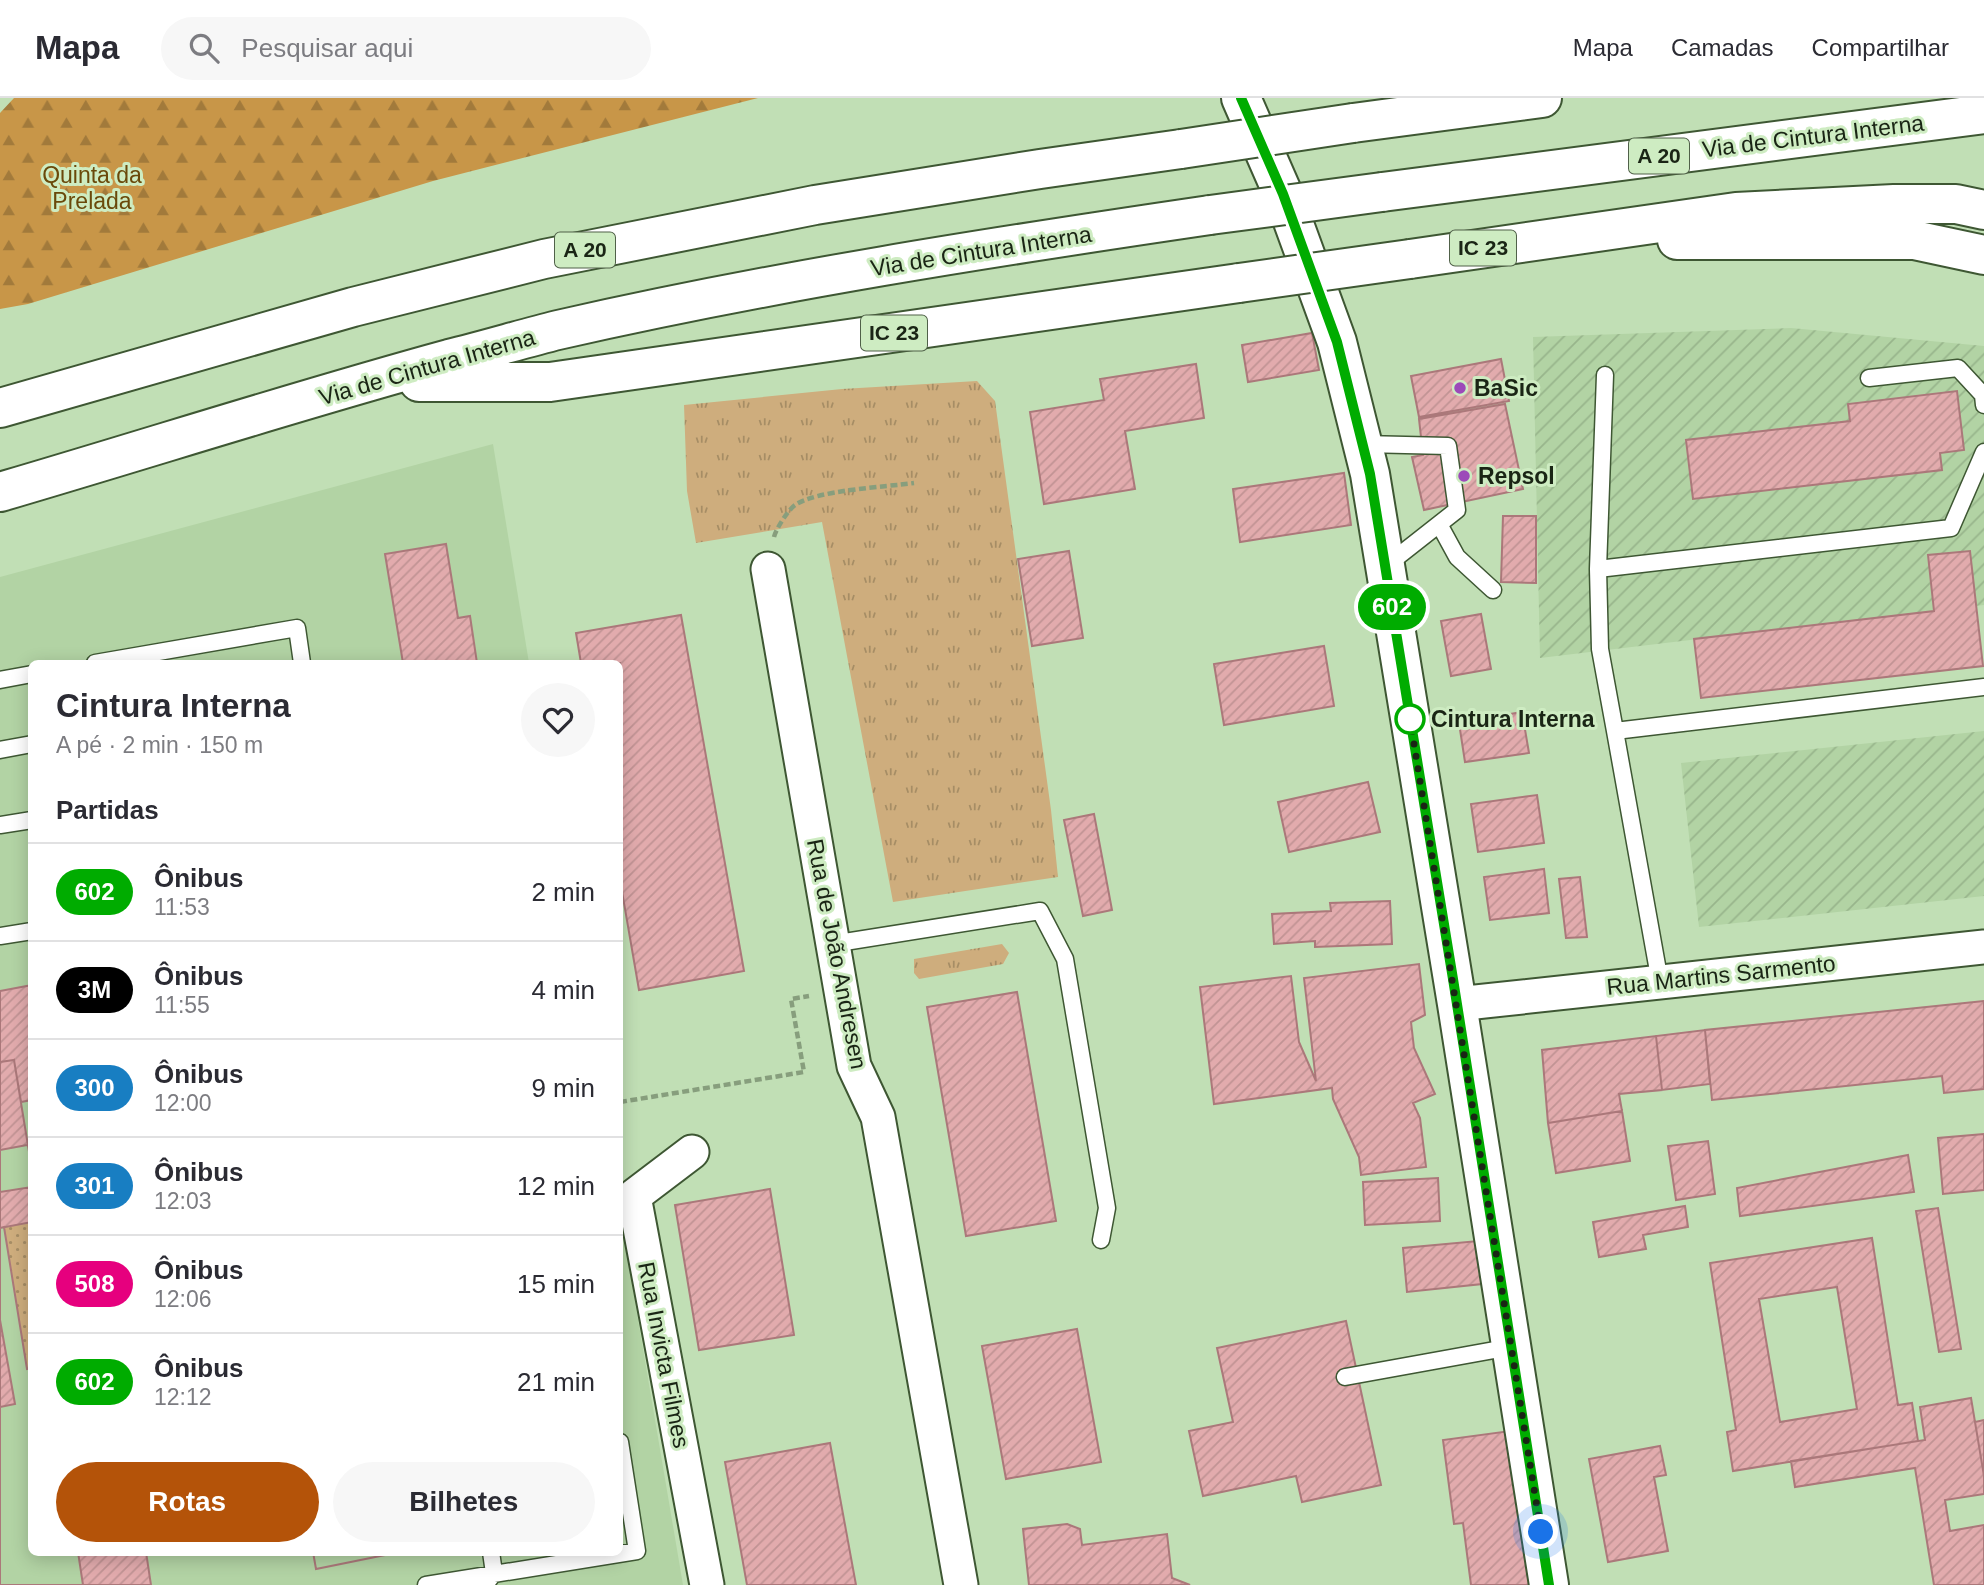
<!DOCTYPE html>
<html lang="pt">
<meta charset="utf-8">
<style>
body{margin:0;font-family:Helvetica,sans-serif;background:#f7f7f7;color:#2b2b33;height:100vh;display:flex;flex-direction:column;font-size:26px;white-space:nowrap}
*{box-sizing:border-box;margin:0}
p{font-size:23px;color:#7c7c81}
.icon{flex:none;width:38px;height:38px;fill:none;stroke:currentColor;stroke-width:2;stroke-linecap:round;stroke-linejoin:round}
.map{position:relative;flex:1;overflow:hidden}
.panel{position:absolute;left:28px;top:562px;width:595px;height:896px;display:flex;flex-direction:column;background:#fff;border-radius:10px;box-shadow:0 4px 18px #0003}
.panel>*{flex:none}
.badge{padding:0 14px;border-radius:23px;font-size:24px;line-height:46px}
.you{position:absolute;width:35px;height:35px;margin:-18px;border:5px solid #fff;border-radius:50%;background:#1a73e8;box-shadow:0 0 0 10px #1a73e833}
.map>.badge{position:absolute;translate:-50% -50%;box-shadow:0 0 0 4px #fff}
h2{padding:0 28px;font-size:26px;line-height:63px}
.round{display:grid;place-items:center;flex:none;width:74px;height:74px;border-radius:37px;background:#f7f7f7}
.head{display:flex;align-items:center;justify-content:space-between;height:119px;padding:0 28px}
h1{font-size:33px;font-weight:600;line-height:52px}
.action{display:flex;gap:14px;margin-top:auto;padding:14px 28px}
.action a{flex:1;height:80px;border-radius:42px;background:#b45309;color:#fff;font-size:28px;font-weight:600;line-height:80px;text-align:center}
.action a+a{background:#f7f7f7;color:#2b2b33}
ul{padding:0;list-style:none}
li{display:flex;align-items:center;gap:21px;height:98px;padding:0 28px;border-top:2px solid #e1e1e2}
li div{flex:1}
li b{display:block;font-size:26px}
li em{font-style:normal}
li .badge{min-width:77px;font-weight:700;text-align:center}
header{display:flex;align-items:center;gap:42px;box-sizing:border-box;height:98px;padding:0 35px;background:#fff;border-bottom:2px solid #e1e1e2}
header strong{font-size:33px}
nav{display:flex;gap:38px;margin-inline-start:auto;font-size:24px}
.search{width:490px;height:63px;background:#f7f7f7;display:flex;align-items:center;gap:18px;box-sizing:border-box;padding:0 24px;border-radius:38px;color:#7c7c81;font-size:26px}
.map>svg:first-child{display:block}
.built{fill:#b2d3a4}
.industrial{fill:url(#industrial-furrows)}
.grass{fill:url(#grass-tufts)}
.forest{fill:url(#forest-firs)}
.garden{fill:url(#garden-dots)}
.building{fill:url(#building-hatch);stroke:#ab787a;stroke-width:2;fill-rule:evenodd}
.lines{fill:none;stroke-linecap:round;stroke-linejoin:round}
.service-casing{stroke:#3e5733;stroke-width:19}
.minor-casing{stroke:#3e5733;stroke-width:37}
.secondary-casing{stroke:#3e5733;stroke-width:42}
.motorway-casing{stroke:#3e5733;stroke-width:42}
.path{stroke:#879e7d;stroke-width:4.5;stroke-dasharray:7 3.5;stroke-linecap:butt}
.service{stroke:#fff;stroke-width:16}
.minor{stroke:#fff;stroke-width:33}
.secondary{stroke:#fff;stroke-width:38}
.motorway{stroke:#fff;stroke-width:38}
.motorway-bridge-casing{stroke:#3e5733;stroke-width:42;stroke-linecap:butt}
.motorway-bridge{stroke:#fff;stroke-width:38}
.line-casing{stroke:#fff;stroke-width:16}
.line{stroke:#00ac00;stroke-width:10}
.walk{stroke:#1a2515;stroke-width:7;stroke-dasharray:0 12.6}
.poi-dot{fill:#9c4ab9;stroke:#ceecc2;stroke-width:2.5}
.stop-dot{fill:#fff;stroke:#00ac00;stroke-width:3.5}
.labels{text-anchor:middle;stroke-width:6;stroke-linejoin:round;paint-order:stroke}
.shield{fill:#ceecc2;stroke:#506149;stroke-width:2}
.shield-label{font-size:21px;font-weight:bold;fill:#1a2515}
.street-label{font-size:23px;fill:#1a2515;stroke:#ceecc2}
.park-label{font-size:23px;fill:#6a490a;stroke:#ceecc2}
.poi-label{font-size:23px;font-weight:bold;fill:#1a2515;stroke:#ceecc2;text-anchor:start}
.stop-label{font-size:23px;font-weight:bold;fill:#1a2515;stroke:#ceecc2;text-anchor:start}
</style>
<header>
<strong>Mapa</strong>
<div class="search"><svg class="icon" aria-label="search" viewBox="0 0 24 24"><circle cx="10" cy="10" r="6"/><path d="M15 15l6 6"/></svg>Pesquisar aqui</div>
<nav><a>Mapa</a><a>Camadas</a><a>Compartilhar</a></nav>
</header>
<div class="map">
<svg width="1984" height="1487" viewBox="0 0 1984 1487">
<defs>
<pattern id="industrial-furrows" width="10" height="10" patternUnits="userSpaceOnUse" patternTransform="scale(1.75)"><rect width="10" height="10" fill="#b2d3a4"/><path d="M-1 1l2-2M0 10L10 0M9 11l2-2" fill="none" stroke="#98b58c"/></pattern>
<pattern id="grass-tufts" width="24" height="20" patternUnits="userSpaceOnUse" patternTransform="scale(1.75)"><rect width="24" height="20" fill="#cead7d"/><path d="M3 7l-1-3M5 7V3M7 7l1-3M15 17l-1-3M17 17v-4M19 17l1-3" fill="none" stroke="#a68d65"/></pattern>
<pattern id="forest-firs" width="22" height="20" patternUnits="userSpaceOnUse" patternTransform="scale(1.75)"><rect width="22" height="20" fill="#c89648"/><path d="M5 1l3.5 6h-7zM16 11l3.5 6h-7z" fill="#a27a3b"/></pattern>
<pattern id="garden-dots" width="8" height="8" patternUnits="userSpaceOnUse" patternTransform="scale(1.75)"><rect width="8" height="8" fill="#cead7d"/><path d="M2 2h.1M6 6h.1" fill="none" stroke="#a68d65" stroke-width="1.8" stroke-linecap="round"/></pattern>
<pattern id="building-hatch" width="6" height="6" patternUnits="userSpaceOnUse" patternTransform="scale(1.75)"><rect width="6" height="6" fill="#e2abad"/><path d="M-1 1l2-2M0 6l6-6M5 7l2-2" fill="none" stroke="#c19394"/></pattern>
</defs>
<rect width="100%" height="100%" fill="#c1dfb5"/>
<path class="built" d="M493,346L529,565H32V1454H620V1115L683,1487H0V479Z"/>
<path class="industrial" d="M1791,230L1984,248V507L1540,560L1533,239Z
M1984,633V798L1699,829L1681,665Z"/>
<path class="grass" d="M977,283L995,303L1051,712L1058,779L893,804L822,424L696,445L687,393L684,307L842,291Z
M1002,846L1009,855L1003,866L919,881L914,875V861Z"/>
<path class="forest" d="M14,0H758L433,83L28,206L0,211V15Z"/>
<path class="garden" d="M31,1124V1270L27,1271L4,1129Z"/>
<path class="building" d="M1312,235L1319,272L1248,284L1242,247Z
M1501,261L1509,303L1419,319L1411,278Z
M1196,266L1204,320L1125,333L1135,391L1044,406L1030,314L1104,302L1100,281Z
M1957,293L1964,352L1940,355L1942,372L1693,401L1686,342L1850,323L1848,306Z
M1505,306L1523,391L1424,412L1412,359L1423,357L1419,321Z
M1344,375L1351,427L1240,444L1233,391Z
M1503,418H1536V485L1501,484Z
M446,446L458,520L470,518L477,565H403L385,456Z
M1069,453L1083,540L1032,548L1018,461Z
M1970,453L1983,568L1701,600L1694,541L1934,513L1928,457Z
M1481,516L1491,571L1451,578L1441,523Z
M681,517L744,873L639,892L620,782V565H581L576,535Z
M1324,548L1334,608L1224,627L1214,566Z
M1522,614L1529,655L1465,664L1459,625Z
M1368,684L1380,734L1289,754L1278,704Z
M1537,697L1544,745L1478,754L1471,706Z
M1094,716L1112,812L1083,818L1064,722Z
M1544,771L1549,815L1490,822L1484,779Z
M1580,779L1587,839L1566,840L1559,781Z
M1390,803L1392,846L1315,849V843L1274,846L1272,816L1331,813L1330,805Z
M1419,866L1425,917L1411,924L1414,950L1435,996L1413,1005L1420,1020L1426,1069L1361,1077L1359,1059L1333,1001L1332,990L1214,1006L1200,889L1291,878L1299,944L1316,983L1304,880Z
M32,887V1002L21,1004L14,962L0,964V893Z
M1017,894L1056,1123L966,1138L927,909Z
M1984,903V991L1944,995L1942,978L1712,1002L1705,932Z
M1705,932L1710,986L1662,992L1656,938Z
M1656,938L1662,992L1619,996L1622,1013L1548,1025L1542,952Z
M14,962L32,1072V1089L0,1094V964Z
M1622,1013L1630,1063L1556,1075L1548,1025Z
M1984,1036V1092L1943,1096L1938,1040Z
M1708,1043L1715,1096L1676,1102L1668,1048Z
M27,1047H32V1124L0,1130V1052Z
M1908,1057L1914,1094L1740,1118L1737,1090Z
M1438,1080L1440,1123L1365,1127L1363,1084Z
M770,1091L794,1237L699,1252L675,1107Z
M1685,1108L1688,1129L1643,1137L1646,1151L1599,1159L1593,1124Z
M1938,1110L1961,1251L1939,1254L1916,1113Z
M4,1129L27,1271L32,1270V1454H78L83,1487H0V1309L15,1306L0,1222V1130Z
M4,1129L27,1271L32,1270V1454H78L83,1487H0V1309L15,1306L0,1222V1130Z
M1872,1140L1898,1307L1912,1305L1918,1343L1733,1373L1727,1334L1736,1332L1710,1165ZM1837,1189L1857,1311L1780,1324L1759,1201Z
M1478,1143L1482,1186L1407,1194L1403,1150Z
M0,1222L15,1306L0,1309Z
M1346,1223L1381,1387L1302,1404L1296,1378L1203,1398L1189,1333L1233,1324L1217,1250Z
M1077,1231L1101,1364L1006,1381L982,1248Z
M1971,1300L1984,1378V1396L1945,1402L1950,1433L1984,1427V1487H1934L1915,1370L1795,1389L1791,1363L1925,1342L1920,1309Z
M1984,1322V1378L1975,1324Z
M1510,1333L1531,1487H1471L1463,1425L1454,1426L1443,1342Z
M830,1345L856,1487H747L725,1364Z
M1660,1348L1666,1377L1654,1379L1668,1453L1608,1464L1589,1361Z
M1067,1426L1080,1431L1082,1447L1167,1436L1172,1480L1190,1487H1029L1023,1431Z
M78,1454H146L151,1487H83Z
M313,1454H400L316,1471Z
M313,1454H400L316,1471Z"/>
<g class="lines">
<defs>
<path id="service" d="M1605,277L1598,471L1600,551L1615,633
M1869,280L1958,270L1983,297L1984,307
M1363,346L1448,348L1457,412L1387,467
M1439,426L1457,459L1493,492
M1598,471L1951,430L1984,354
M95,565L297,530L302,565
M0,582L32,576
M0,652L32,646
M0,727L32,722
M0,838L32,833
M832,846L1040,813L1065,861L1107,1110L1101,1142
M1660,884L1615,633L1984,589
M1345,1279L1511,1249
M488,1483L494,1475L491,1454
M426,1487L637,1453L620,1344"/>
<path id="minor" d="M768,471L854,968L878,1019L961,1487
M1457,906L1984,849
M692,1054L634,1098L707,1487"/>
<path id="secondary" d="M1241,0L1283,96L1337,244L1370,376L1457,906L1549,1487"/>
<path id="motorway" d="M1353,25L1542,0
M1382,94L1984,16
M1677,142H1914L1984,157
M1410,161L1736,114L1894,106H1956L1984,112
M419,284H550L1239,185
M0,310L353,209L544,161L815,107L1040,71L1181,51
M0,394C150,350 299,302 449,261C486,252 522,241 558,232C773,183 992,149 1210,117"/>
</defs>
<use href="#service" class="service-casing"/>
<use href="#minor" class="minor-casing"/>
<use href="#secondary" class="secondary-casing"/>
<use href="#motorway" class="motorway-casing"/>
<path class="path" d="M774,439C776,431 788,412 795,407C817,392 885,389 914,385
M620,1004L804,974L791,901L809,898"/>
<use href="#service" class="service"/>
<use href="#minor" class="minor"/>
<use href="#secondary" class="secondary"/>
<use href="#motorway" class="motorway"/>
<defs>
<path id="motorway-bridge" d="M1181,51L1353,25
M1210,117L1382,94
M1239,185L1410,161"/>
</defs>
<use href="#motorway-bridge" class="motorway-bridge-casing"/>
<use href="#motorway-bridge" class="motorway-bridge"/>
</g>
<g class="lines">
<defs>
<path id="line" d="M1241,0L1283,96L1337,244L1370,376L1453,881L1549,1487"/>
</defs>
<use href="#line" class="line-casing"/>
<use href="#line" class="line"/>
<path class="walk" d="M1410,621L1541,1434"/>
</g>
<g class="poi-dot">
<circle cx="1460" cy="290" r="7"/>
<circle cx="1464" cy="378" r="7"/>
</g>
<circle class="stop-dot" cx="1410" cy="621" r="14"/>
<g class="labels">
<g class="shield">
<rect x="1629" y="40.5" width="60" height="35" rx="5"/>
<rect x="1450" y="132.5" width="66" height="35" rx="5"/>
<rect x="555" y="134.5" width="60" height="35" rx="5"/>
<rect x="861" y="217.5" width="66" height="35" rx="5"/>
</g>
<g class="shield-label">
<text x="1659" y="65">A 20</text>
<text x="1483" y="157">IC 23</text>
<text x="585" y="159">A 20</text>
<text x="894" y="242">IC 23</text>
</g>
<g class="street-label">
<text transform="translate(1813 38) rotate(-7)" y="8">Via de Cintura Interna</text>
<text transform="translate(981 153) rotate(-9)" y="8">Via de Cintura Interna</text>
<text transform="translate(427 269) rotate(-16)" y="8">Via de Cintura Interna</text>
<text transform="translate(837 856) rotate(79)" y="8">Rua de João Andresen</text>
<text transform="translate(1721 877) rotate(-6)" y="8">Rua Martins Sarmento</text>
<text transform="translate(664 1257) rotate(79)" y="8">Rua Invicta Filmes</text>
</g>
<g class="park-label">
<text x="92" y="85">Quinta da<tspan x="92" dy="26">Prelada</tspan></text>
</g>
<g class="poi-label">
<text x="1474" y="298">BaSic</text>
<text x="1478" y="386">Repsol</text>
</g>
<g class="stop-label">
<text x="1431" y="629">Cintura Interna</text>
</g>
</g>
</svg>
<div class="you" style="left:1541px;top:1434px"></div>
<b class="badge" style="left:1392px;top:509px;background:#00ac00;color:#fff">602</b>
<section class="panel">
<div class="head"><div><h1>Cintura Interna</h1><p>A pé · 2 min · 150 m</p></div><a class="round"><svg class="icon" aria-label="heart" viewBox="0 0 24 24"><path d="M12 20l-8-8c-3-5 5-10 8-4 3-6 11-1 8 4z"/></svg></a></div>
<h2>Partidas</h2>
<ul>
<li><span class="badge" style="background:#00ac00;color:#fff">602</span><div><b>Ônibus</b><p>11:53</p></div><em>2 min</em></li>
<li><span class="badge" style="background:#000;color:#fff">3M</span><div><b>Ônibus</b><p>11:55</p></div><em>4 min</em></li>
<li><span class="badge" style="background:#187ec2;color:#fff">300</span><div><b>Ônibus</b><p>12:00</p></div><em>9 min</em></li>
<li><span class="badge" style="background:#187ec2;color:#fff">301</span><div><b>Ônibus</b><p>12:03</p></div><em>12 min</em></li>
<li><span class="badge" style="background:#e6007e;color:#fff">508</span><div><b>Ônibus</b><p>12:06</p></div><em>15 min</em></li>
<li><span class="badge" style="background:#00ac00;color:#fff">602</span><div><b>Ônibus</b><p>12:12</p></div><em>21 min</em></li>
</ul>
<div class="action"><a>Rotas</a><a>Bilhetes</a></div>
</section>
</div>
